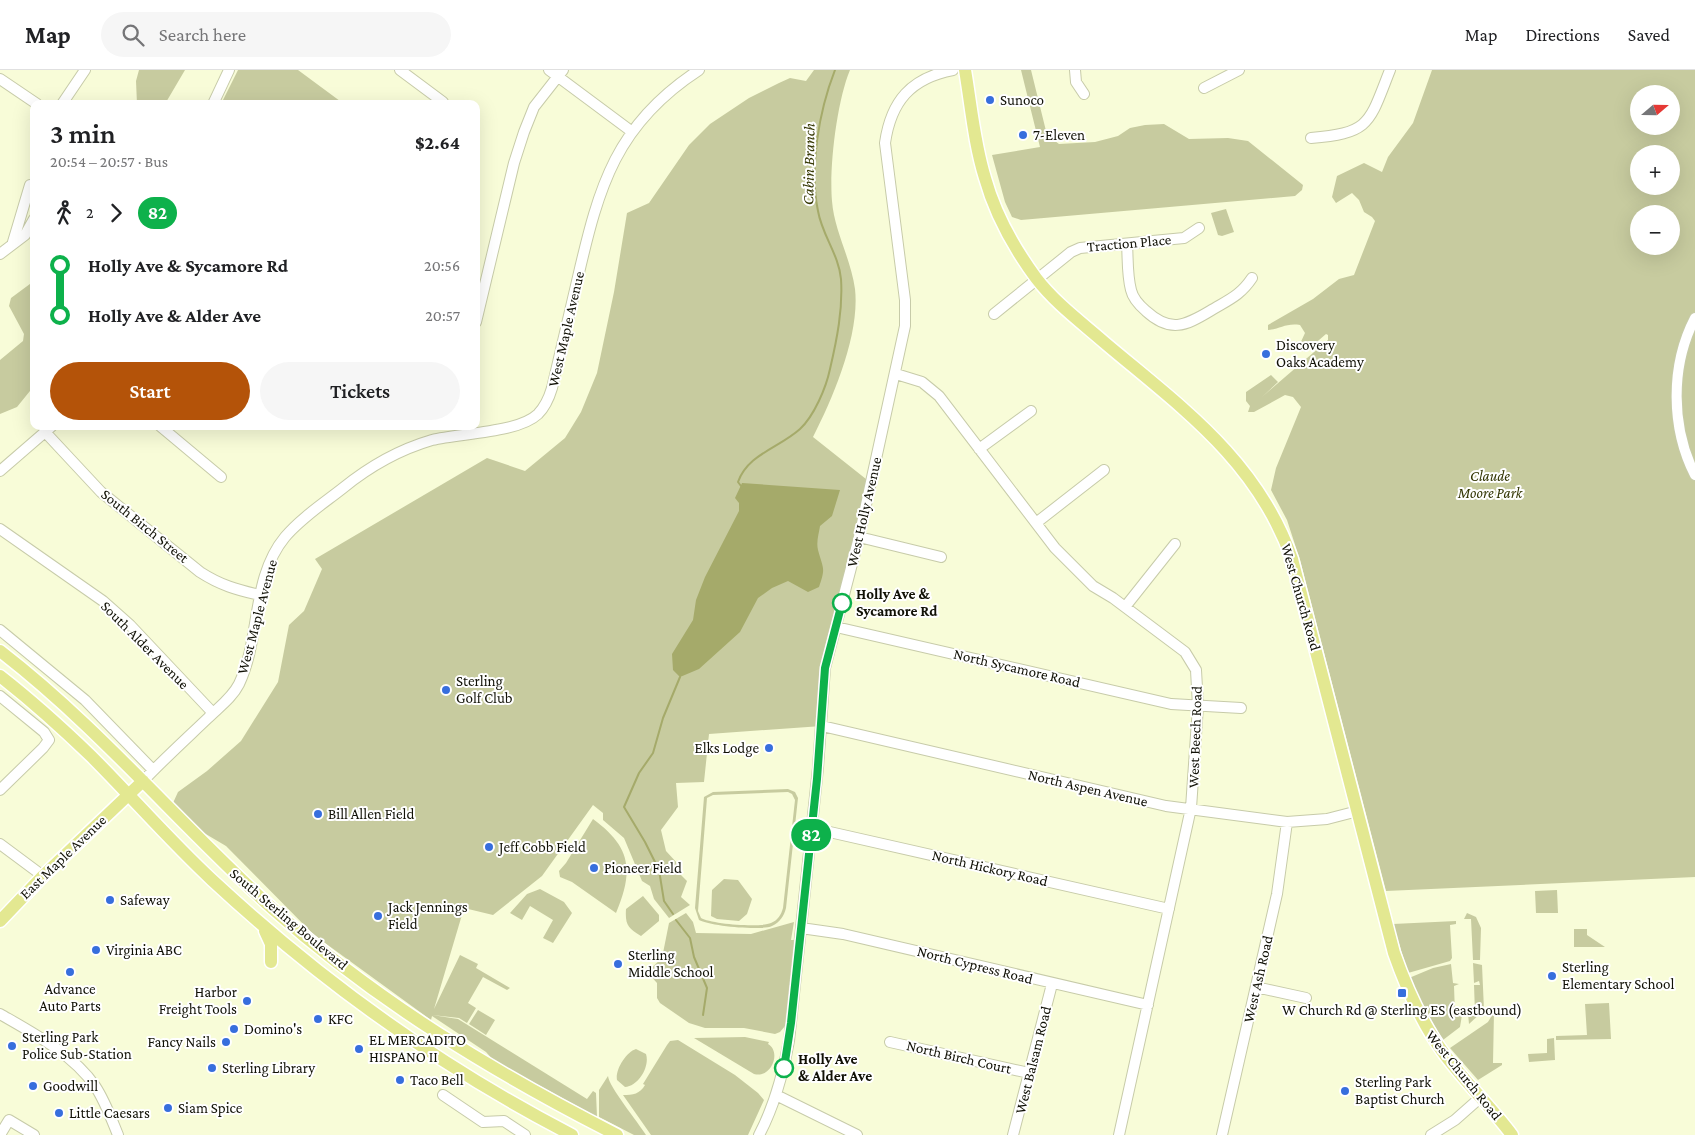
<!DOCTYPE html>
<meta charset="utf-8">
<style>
body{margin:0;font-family:"Crimson Pro",serif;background:#f6f6f6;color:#202124;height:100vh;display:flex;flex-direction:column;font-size:19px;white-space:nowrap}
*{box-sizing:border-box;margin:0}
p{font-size:16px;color:#757577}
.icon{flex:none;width:28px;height:28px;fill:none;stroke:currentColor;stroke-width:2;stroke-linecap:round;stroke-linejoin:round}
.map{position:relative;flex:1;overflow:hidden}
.panel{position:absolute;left:30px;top:30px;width:450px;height:330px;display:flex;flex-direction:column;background:#fff;border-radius:10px;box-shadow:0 5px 20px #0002}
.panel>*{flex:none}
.badge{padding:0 10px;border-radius:16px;font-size:18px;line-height:32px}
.needle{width:32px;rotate:70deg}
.controls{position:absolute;left:1630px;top:15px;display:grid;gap:10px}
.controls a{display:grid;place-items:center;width:50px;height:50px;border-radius:50%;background:#fff;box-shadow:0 5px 20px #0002;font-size:25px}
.map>.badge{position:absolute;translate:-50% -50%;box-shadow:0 0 0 2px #fff}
.legs{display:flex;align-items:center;gap:8px;height:55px;padding:0 20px;font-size:16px}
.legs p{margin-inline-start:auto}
.headline{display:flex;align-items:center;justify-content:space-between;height:85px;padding:0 20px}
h1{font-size:28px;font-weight:600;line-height:38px}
.primary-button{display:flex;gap:10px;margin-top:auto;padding:10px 20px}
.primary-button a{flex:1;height:58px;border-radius:30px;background:#b45309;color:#fff;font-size:20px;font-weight:600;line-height:58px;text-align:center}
.primary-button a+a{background:#f6f6f6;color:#202124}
ul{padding:0 20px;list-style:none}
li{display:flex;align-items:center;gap:18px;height:50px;font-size:19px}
li i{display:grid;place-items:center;width:8px;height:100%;margin:0 6px;background:currentColor}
li i::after{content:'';width:12px;height:12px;margin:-6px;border:4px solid;border-radius:50%;background:#fff}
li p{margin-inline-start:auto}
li:first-child i{background:linear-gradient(#0000 50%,currentColor 0)}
li:last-child i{background:linear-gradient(currentColor 50%,#0000 0)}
header{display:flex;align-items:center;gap:30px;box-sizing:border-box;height:70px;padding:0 25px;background:#fff;border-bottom:1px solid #e0e0e0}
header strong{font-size:24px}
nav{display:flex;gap:28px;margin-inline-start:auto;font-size:18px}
.search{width:350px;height:45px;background:#f6f6f6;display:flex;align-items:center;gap:12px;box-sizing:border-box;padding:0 18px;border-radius:28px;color:#757577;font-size:19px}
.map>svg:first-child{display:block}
.green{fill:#c7cb9f;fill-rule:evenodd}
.water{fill:#a5aa6a}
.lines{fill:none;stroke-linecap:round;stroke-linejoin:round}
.stream{stroke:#a5aa6a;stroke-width:2}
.minor-casing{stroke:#c7cba9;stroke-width:12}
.major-casing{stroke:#fff;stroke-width:15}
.minor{stroke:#fff;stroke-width:10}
.major{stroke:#e3e891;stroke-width:12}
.line-1-casing{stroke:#fff;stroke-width:11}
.line-1{stroke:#0db14b;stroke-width:8}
.poi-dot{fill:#376edd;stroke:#fff;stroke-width:2}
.stop-1-dot{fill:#fff;stroke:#0db14b;stroke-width:2.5}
.labels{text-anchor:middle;stroke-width:4;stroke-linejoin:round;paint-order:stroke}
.poi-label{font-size:15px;fill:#111106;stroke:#fff;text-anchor:start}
.street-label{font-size:15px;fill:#111106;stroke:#fff}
.park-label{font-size:15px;font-style:italic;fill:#313400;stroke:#fff}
.stop-label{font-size:15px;font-weight:bold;fill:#111106;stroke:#fff;text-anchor:start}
.water-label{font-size:16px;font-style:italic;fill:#353702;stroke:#fff}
</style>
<header>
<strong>Map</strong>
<div class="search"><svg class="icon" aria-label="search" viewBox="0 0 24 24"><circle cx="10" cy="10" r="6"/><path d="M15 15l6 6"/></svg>Search here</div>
<nav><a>Map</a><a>Directions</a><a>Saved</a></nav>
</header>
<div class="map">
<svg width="1695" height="1065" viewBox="0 0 1695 1065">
<rect width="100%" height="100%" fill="#f8fcd8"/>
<path class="green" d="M139,0H185L165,34H137L136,11Z
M238,0H298L344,34H221Z
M814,0H850C837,31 829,97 832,131C834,160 851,189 855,219C860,264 834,326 813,367L871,413L836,557L822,656L709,664L704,712L676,713L678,737L661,760L666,781L678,794L677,801L687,811L681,827L690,835L669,848L654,829L650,816L642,811L624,768L603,750V743L593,735L542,806L493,845L464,838L434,939L460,885L478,894L476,898L510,918L507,920L483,907L468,933L476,938L467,953L459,948L432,945L458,949L587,1029L593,1021L596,1023L597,1047L494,991L486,982L432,946L431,950L314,865L226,776L204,763L173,733L178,722L207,701L241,671L278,612L289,555L304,541L322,499L315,489L487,388L525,401L565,368L581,342L597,303L614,222L627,143L649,133L689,75L710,54L749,28L779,13L790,8L806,11Z
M1021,0H1031L1047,65L1059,74L1095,72L1118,66L1130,58L1145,55L1164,54L1189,69L1228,68L1248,71L1303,115L1302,120L1295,126L1021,150L1012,147L1005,132L992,85L1040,77Z
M1432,0H1695V807L1386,821L1300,490L1287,450L1271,420L1276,398L1301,337L1293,327L1285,325L1254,342H1248L1250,336L1246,331V322L1271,305L1278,312L1262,327L1328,270V265L1326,264L1305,282L1299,276L1305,263L1300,255C1285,253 1281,259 1268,260V255L1313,229L1339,209L1354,205L1375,151L1372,147L1364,142L1359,130L1352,123L1336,133L1332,127L1337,106L1364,93L1382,102L1388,87L1413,53ZM1639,24H1671V56H1639ZM1639,84H1671V116H1639ZM1639,144H1671V176H1639Z
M1226,139L1234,162L1222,166L1218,165L1211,143Z
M34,211V316L17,337L0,344V290L23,271L24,264L9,236L11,228Z
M788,719L795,722L798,728L786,838C784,846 780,852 772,856C761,861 710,856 699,850L695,838L704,727L713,722ZM788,722L792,724L795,730L783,838C781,845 778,850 771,853C760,858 711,854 701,848L698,841L707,728L713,725Z
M593,749C631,777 634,800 616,843L572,812L560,807L559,801L566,793Z
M724,809L738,810L752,829L747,844L739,851L717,849L711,846L712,820Z
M540,819L564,832L572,843L553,873L543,868L553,850L530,836L522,850L510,843L527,824Z
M1557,820L1558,843H1536L1535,821Z
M643,826L659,845V851L641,866C628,858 625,855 626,839Z
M686,843L693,852L696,863L751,864L794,852L791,870H794L785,956L780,962L775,964L744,958H705L689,953L660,933L657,928V913L647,902L662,888L669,853Z
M1467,843L1476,847L1481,858L1480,890H1473L1471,849H1464Z
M1456,851V854L1450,855L1452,888L1450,891L1408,903L1393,854Z
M1574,859H1587V865L1605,877H1574Z
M1473,893L1482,895L1484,940L1469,954L1468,944L1475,943L1474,915H1480L1479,911L1474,913Z
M1451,894L1453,913L1459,914L1454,916L1455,944L1462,945L1460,957L1443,970L1426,942L1409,908L1433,898Z
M1609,933L1611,969L1556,970V966L1587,965L1585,934Z
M478,940L495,950L486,965L469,954Z
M1494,942L1493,993H1502V995L1478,1010L1450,978L1488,952Z
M745,967L769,972L768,974C782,982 771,1009 754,1004L694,968Z
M1554,968L1555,990L1529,992L1528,984L1547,983V969Z
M678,970L735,1005L758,1023L764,1030L748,1065H651L623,1025C633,1025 640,1024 645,1015L643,1014L667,975L670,971Z
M636,979L646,984C650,996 639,1016 625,1017L617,1010C615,1000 626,982 636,979Z
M608,1006C609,1017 638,1052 646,1065H634L599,1047V1020Z"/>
<path class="water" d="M742,413L840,420L832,446L820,456C819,463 816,472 818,480C823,499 826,497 819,517L808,522L788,511L772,518L758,528L740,562L699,599L680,607L673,600L672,584L693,550L696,530L705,507L739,441V433L735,428Z"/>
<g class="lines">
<path class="stream" d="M741,416L738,412C748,384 779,378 800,359C814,346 826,318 830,299C837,269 843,239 841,209C839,185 822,165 818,141C809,98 819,41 835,0
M673,844L664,831L659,800L645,772L624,737L639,703L653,683L663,648L680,607
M676,850L690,868L694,887L707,918L703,945"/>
<defs>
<path id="minor" d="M400,0L443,32
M549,0L631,61
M1075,0L1076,12L1084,24
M0,9L37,34
M1204,18L1239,0
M62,34L85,0
M213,34L229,0
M1311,68C1371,63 1369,53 1390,0
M13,172L30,115
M1127,174C1128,189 1127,205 1131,220C1133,229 1139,235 1146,241C1170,263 1185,256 1210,241C1228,230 1240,226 1252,208
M0,184L25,165L34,149
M994,244L1071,182L1080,178L1184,168L1199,158
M1695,248C1670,296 1671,358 1695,405
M476,252L514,93L524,62L534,37L563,0
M896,304L922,312L939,326L1055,478L1093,516L1113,528L1185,582L1196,600L1198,636L1191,738L1119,1065
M160,356L221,407
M46,363L101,422L200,502C220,515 237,520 260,525
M979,379L1031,341
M0,401L52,356
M1036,453L1104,400
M0,459L103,531L130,555L213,643
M859,467L941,487
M1125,537L1175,474
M836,557L1171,634L1241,638
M0,560L85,630L153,700
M0,626L44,662L49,670L43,678L0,720
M822,656L1166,736L1287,752L1327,749L1358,741
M143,711C164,689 186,669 208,648C219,637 232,628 239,614C261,568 251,508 285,467C301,448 324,433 343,418C370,396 398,380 432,370C460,363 518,363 538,344C545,337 549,328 552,318C561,281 569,244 578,207C599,116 616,54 699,0
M812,758L1169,839
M0,774L43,806
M801,858L843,864L1148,935
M1256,917L1306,928
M0,944C33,963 73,984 95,1016C105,1031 111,1048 118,1065
M890,972L1029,1003
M443,1025L483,1052L504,1051L525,1065
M776,1025L857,1065
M0,1065L9,1050L34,1065
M759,1065C775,1035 783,1004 789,971L818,698L825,598L859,467L905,256V230L885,73C891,31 911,8 953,0
M1013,1065L1052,914
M1222,1065L1277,824L1287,752
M1431,1065L1455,1050L1481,1027"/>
<path id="major" d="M965,0C971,35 974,73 985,108C995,144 1014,178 1036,208C1055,233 1081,252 1105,273C1182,338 1257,390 1292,489L1394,883C1407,920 1422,954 1445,985C1466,1013 1491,1037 1512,1065
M0,581C100,658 180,755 273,839C376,931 495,1003 617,1065
M0,606C32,631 62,658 91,686C132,727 170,771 212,810C321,911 440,997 572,1065
M0,851L43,806L143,711
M265,861L271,874V892"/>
</defs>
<use href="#minor" class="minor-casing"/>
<use href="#major" class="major-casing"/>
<use href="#minor" class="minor"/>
<use href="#major" class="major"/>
</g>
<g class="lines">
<defs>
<path id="line-1" d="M784,998L791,953L817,709L825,598L842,533"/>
</defs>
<use href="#line-1" class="line-1-casing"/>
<use href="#line-1" class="line-1"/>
</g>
<g class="poi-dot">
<circle cx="990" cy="30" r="5"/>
<circle cx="1023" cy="65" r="5"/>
<circle cx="1266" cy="284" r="5"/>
<circle cx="446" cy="620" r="5"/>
<circle cx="769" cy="678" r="5"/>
<circle cx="318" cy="744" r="5"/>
<circle cx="489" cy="777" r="5"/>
<circle cx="594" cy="798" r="5"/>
<circle cx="110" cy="830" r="5"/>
<circle cx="378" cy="846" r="5"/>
<circle cx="96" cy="880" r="5"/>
<circle cx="618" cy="894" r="5"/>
<circle cx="70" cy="902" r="5"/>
<circle cx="1552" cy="906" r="5"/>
<rect x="1397" y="918" width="10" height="10" rx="2.5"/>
<circle cx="247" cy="931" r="5"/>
<circle cx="318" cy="949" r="5"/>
<circle cx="234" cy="959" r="5"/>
<circle cx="226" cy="972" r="5"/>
<circle cx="12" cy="976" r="5"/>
<circle cx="359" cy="979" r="5"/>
<circle cx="212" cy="998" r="5"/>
<circle cx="400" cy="1010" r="5"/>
<circle cx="33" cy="1016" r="5"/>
<circle cx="1345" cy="1021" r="5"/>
<circle cx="168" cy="1038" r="5"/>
<circle cx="59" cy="1043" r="5"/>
</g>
<g class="stop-1-dot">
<circle cx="842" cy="533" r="9"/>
<circle cx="784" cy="998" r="9"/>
</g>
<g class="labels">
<g class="poi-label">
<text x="1000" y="35">Sunoco</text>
<text x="1033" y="70">7-Eleven</text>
<text x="1276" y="280">Discovery<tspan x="1276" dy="17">Oaks Academy</tspan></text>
<text x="456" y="616">Sterling<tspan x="456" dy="17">Golf Club</tspan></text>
<text x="759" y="683" text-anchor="end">Elks Lodge</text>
<text x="328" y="749">Bill Allen Field</text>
<text x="499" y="782">Jeff Cobb Field</text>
<text x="604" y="803">Pioneer Field</text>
<text x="120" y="835">Safeway</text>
<text x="388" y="842">Jack Jennings<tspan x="388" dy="17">Field</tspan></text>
<text x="106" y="885">Virginia ABC</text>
<text x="628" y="890">Sterling<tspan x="628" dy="17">Middle School</tspan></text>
<text x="1562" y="902">Sterling<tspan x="1562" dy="17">Elementary School</tspan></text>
<text x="70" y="924" text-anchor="middle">Advance<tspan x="70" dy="17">Auto Parts</tspan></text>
<text x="237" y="927" text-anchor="end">Harbor<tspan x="237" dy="17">Freight Tools</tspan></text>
<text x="1402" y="945" text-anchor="middle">W Church Rd @ Sterling ES (eastbound)</text>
<text x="328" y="954">KFC</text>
<text x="244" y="964">Domino's</text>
<text x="22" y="972">Sterling Park<tspan x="22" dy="17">Police Sub-Station</tspan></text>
<text x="369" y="975">EL MERCADITO<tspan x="369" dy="17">HISPANO II</tspan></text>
<text x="216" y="977" text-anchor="end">Fancy Nails</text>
<text x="222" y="1003">Sterling Library</text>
<text x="410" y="1015">Taco Bell</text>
<text x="1355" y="1017">Sterling Park<tspan x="1355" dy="17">Baptist Church</tspan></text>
<text x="43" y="1021">Goodwill</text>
<text x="178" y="1043">Siam Spice</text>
<text x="69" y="1048">Little Caesars</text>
</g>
<g class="street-label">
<text transform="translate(1129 173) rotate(-5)" y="5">Traction Place</text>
<text transform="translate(566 259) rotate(-77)" y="5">West Maple Avenue</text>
<text transform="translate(864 442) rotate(-77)" y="5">West Holly Avenue</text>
<text transform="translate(145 456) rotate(39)" y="5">South Birch Street</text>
<text transform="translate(1301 527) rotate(74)" y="5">West Church Road</text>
<text transform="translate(257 547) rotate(-75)" y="5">West Maple Avenue</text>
<text transform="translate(145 575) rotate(45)" y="5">South Alder Avenue</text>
<text transform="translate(1017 598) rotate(13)" y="5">North Sycamore Road</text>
<text transform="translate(1195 667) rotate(-88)" y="5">West Beech Road</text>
<text transform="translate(1088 718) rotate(13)" y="5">North Aspen Avenue</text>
<text transform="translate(63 787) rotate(-44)" y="5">East Maple Avenue</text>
<text transform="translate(990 798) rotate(13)" y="5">North Hickory Road</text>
<text transform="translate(289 849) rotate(40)" y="5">South Sterling Boulevard</text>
<text transform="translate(975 895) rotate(14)" y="5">North Cypress Road</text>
<text transform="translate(1258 909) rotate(-77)" y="5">West Ash Road</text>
<text transform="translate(959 987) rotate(13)" y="5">North Birch Court</text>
<text transform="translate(1033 990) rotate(-76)" y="5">West Balsam Road</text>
<text transform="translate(1464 1005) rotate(51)" y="5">West Church Road</text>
</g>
<g class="park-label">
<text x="1490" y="411">Claude<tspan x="1490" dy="17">Moore Park</tspan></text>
</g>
<g class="stop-label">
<text x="856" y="529">Holly Ave &amp;<tspan x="856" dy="17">Sycamore Rd</tspan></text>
<text x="798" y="994">Holly Ave<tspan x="798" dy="17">&amp; Alder Ave</tspan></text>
</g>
<g class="water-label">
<text transform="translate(808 94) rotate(-89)" y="6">Cabin Branch</text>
</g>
</g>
</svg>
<div class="controls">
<a><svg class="needle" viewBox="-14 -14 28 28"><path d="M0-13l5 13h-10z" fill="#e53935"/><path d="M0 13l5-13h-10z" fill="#757577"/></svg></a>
<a>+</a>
<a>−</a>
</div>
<b class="badge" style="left:811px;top:765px;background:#0db14b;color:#fff">82</b>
<section class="panel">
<div class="headline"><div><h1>3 min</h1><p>20:54 – 20:57 · Bus</p></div><b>$2.64</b></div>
<div class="legs"><svg class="icon" aria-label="walk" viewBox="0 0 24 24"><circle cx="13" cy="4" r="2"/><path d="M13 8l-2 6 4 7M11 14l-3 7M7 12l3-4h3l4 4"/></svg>2<svg class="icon" aria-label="forward" viewBox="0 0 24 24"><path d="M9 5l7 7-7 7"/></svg><b class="badge" style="background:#0db14b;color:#fff">82</b></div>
<ul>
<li><i style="color:#0db14b"></i><b>Holly Ave &amp; Sycamore Rd</b><p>20:56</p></li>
<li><i style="color:#0db14b"></i><b>Holly Ave &amp; Alder Ave</b><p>20:57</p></li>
</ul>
<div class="primary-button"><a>Start</a><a>Tickets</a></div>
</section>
</div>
